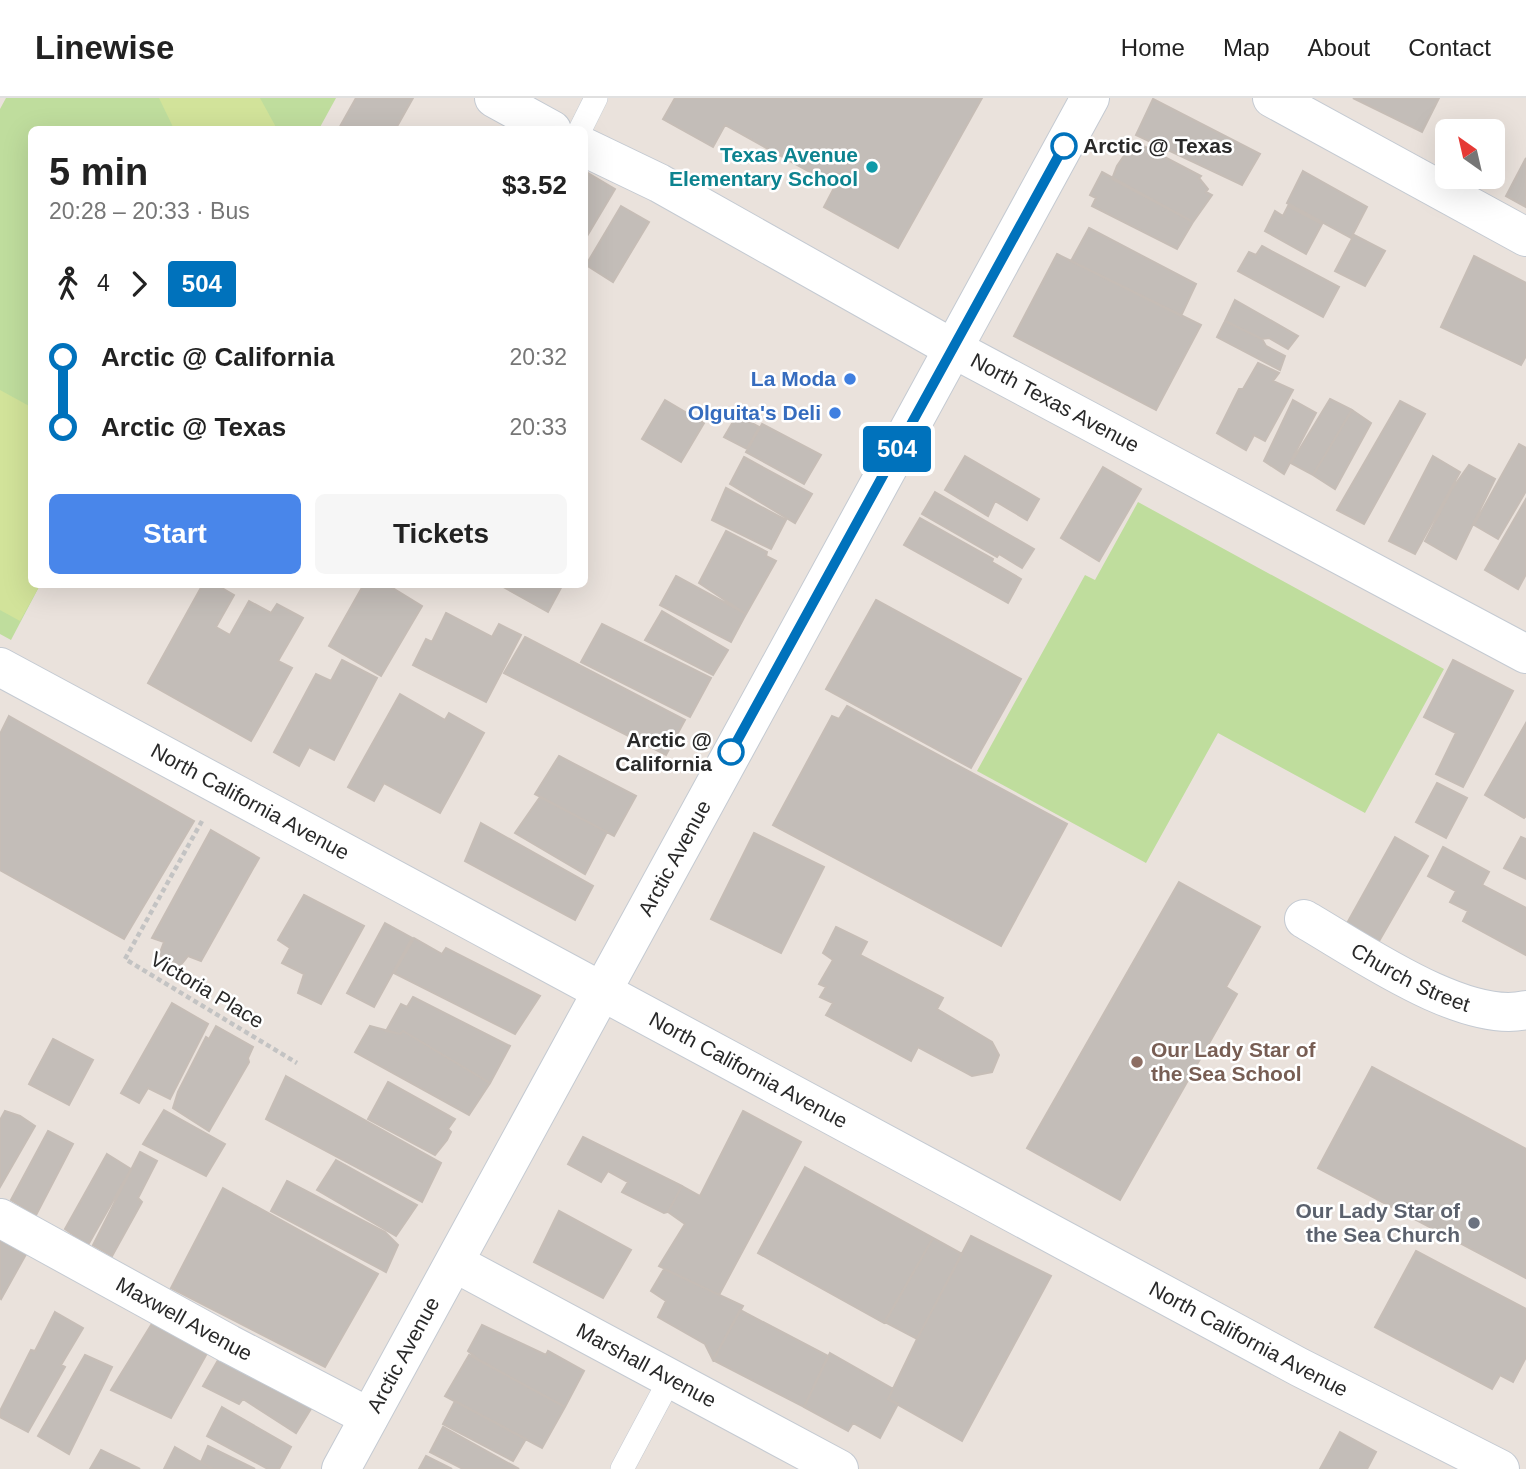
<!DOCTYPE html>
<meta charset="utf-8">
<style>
body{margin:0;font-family:Helvetica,sans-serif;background:#f6f6f6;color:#222;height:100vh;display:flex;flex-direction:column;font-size:26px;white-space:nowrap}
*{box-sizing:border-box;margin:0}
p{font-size:23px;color:#767676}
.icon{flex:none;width:38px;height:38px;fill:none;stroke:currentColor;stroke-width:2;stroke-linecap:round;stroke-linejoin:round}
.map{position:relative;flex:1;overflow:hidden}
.side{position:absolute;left:28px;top:28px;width:560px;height:462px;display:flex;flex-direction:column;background:#fff;border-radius:10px;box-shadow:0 7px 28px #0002}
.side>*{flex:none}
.badge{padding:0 14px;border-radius:5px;font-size:24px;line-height:46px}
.needle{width:46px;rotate:326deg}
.fabs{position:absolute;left:1435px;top:21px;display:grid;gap:14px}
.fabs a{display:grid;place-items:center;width:70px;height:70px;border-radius:10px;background:#fff;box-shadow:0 7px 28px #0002;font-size:35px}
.map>.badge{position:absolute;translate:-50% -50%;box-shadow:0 0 0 4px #fff}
.legs{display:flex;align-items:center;gap:10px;height:77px;padding:0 21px;font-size:23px}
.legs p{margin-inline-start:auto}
.headline{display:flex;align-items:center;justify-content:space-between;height:119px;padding:0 21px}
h1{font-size:38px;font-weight:800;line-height:52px}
.button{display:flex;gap:14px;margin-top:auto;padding:14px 21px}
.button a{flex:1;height:80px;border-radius:10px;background:#4986ea;color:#fff;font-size:28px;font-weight:800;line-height:80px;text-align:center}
.button a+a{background:#f6f6f6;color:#222}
ul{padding:0 21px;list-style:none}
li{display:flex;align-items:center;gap:24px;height:70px;font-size:26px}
li i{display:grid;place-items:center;width:10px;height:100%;margin:0 9px;background:currentColor}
li i::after{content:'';width:18px;height:18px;margin:-9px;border:5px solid;border-radius:50%;background:#fff}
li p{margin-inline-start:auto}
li:first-child i{background:linear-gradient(#0000 50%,currentColor 0)}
li:last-child i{background:linear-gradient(currentColor 50%,#0000 0)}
header{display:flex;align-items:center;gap:42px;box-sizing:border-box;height:98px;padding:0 35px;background:#fff;border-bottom:2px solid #e0e0e0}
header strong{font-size:33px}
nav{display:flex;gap:38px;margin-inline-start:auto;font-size:24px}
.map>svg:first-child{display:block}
.green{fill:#bfdd9d}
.pitch{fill:#d2e39a}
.building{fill:#c3bdb8;stroke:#c6bdb6;stroke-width:2}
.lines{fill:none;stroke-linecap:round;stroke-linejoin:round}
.lane-casing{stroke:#c4cad2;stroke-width:24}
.street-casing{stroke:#c4cad2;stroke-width:40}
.secondary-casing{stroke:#c4cad2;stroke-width:40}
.path{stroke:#c3c3c3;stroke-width:4.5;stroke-dasharray:5 3.5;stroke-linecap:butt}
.lane{stroke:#fff;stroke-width:23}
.street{stroke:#fff;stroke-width:38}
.secondary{stroke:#fff;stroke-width:38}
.line-1-casing{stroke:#fff;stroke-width:16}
.line-1{stroke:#0072bc;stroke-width:10}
.stop-1-dot{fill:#fff;stroke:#0072bc;stroke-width:3.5}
.culture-dot{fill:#0f9aa8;stroke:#fff;stroke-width:2.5}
.shop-dot{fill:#3f7fe0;stroke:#fff;stroke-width:2.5}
.education-dot{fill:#8d6e63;stroke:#fff;stroke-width:2.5}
.worship-dot{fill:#6b7280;stroke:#fff;stroke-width:2.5}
.labels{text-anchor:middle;stroke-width:5;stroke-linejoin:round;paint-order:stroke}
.stop-label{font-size:21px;font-weight:bold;fill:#292929;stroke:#fff;text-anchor:start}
.culture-label{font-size:21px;font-weight:bold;fill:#0d838f;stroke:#fff;text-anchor:end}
.shop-label{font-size:21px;font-weight:bold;fill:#366cbe;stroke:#fff;text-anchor:end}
.street-label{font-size:21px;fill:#292929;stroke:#fff}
.education-label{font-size:21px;font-weight:bold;fill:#785e54;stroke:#fff;text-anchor:start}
.worship-label{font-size:21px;font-weight:bold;fill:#5b616d;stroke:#fff;text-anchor:end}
</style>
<header>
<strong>Linewise</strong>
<nav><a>Home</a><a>Map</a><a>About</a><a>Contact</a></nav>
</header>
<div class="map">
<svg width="1526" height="1371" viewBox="0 0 1526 1371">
<rect width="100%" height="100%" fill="#eae2dc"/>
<path class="green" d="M6,0H336L319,31L32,32V486L40,487L11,542L0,536V11Z
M1138,404L1444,571L1365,715L1218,635L1146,765L977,673L1085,477L1095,482Z"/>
<path class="pitch" d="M159,0H260L277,31H174Z
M0,292L31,309L32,486L40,487L20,523L0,512Z"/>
<path class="building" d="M356,0H413L395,32H338Z
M675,0H982L898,150L824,109L835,88L725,27L713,49L663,21Z
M1353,0H1439L1422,34Z
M1153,1L1260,56L1242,87L1136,37Z
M1134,43L1201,78L1199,80L1208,91L1206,94L1212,97L1193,124L1112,81L1117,68Z
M1526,60V109L1506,98Z
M1303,73L1367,109L1351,140L1287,105Z
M1102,74L1193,124L1177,151L1092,108L1096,100L1090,97Z
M588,75L615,91L584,143V82Z
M621,108L649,124L613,184L586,167Z
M1288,108L1322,126L1306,156L1265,133L1275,113L1283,118Z
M1089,130L1196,186L1181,218L1071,163Z
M1354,137L1385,153L1365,188L1335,173Z
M1262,148L1339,189L1323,219L1238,173L1249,154L1256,157Z
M1057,156L1201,227L1156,312L1014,238Z
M1474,158L1526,185V258L1521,267L1441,229Z
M1235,202L1298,238L1288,251L1269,240L1262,241L1225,223Z
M1225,223L1262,241L1266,248L1285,258L1280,272L1217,239Z
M1258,265L1279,275L1273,283L1293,292L1265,343L1254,337L1246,352L1217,335L1239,291H1243Z
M1330,301L1352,312L1313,377L1291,365Z
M665,302L704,325L681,364L642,341Z
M1293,302L1316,315L1284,376L1264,363Z
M1400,303L1425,316L1364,426L1337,412Z
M1352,312L1371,325L1335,391L1313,377Z
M737,317L759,329L747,351L724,339Z
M762,326L821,357L804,386L746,354Z
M1519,346L1526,350V393L1498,441L1474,427Z
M965,358L1039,401L1027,422L995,403L988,418L945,392Z
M1433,358L1460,374L1415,456L1389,443Z
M744,359L812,396L795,425L730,386Z
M1469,367L1495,381L1456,461L1425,443L1452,391Z
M1103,369L1141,391L1099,463L1061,440Z
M726,390L786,422L771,451L712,422Z
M935,394L1034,451L1022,470L999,456L997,459L922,416Z
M1526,401V476L1518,491L1485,472Z
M920,420L993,461L992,464L1021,481L1008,505L904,447Z
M726,433L767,454L766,458L776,463L746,516L699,485Z
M676,478L746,516L731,544L660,507Z
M203,486H215L234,497L216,529L230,537L249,503L271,515L277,506L303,520L278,563L292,570L251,643L148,585Z
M364,486H386L422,508L381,578L329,548Z
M498,486H563L548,514Z
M876,502L1021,581L971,670L826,591Z
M662,513L728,552L713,577L645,542Z
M446,515L492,539L499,526L521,537L486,604L413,567L426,541L432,544Z
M602,526L711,580L690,619L581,564Z
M525,539L685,622L666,657L504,575Z
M342,562L377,580L334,662L309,649L299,668L274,654L316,576L331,583Z
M1453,562L1513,593L1463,689L1436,676L1456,635L1424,619Z
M400,596L445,622L449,615L484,635L440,715L384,685L374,703L348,689Z
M847,608L1067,726L1001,848L773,727L832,618L839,621Z
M9,618L194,723L124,841L0,772V636Z
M1526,625V718L1524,720L1485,697Z
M559,658L636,698L614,738L535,696Z
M1437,685L1467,700L1446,740L1416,724Z
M540,699L607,734L585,776L515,735Z
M481,725L593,788L575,822L465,763Z
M211,732L259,760L201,863L188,858L180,868L159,857L164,844L152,840Z
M754,735L824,769L781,855L711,821Z
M1395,739L1428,758L1378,845L1346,827Z
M1521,739L1526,741V781L1504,770Z
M1443,749L1489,774L1482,787L1526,810V857L1463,823L1468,813L1450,804L1456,793L1428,778Z
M1179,784L1260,829L1226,889L1237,896L1120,1102L1027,1050Z
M304,797L364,828L321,906L298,895L304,876L282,865L290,850L278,842Z
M385,825L412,840L374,909L347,895Z
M836,829L867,844L860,857L943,900L937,911L992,944L999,957L992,974L972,978L918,949L911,963L826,917L833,905L820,899L826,889L819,886L833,862L823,855Z
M414,840L442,856L446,850L540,898L515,936L394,875Z
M413,899L510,948L490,985L403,933L400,936L386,933L401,906L407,909Z
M172,905L208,926L170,1001L148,990L139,1005L121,995Z
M216,928L253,949L248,960L249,964L209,1033L173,1010L178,994L206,939L209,941Z
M370,928L400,936L403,933L490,985L469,1017L355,954Z
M53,941L93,962L69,1007L29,986Z
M1372,969L1526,1051V1180L1318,1070Z
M286,978L441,1065L422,1104L266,1021Z
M388,984L455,1021L448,1031L451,1034L447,1042L435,1057L368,1021Z
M164,1012L225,1046L206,1078L143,1046Z
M5,1013L20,1018L35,1028L0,1089V1022Z
M743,1013L801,1044L719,1197L659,1168L685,1126L668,1114L682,1088L700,1098Z
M48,1033L73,1046L36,1117L11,1102Z
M583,1039L682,1088L668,1114L664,1115L622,1094L628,1084L608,1073L601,1084L568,1066Z
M140,1054L157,1063L138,1100L142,1104L112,1158L93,1147Z
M107,1056L131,1071L88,1147L65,1131Z
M336,1062L417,1107L396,1138L317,1092Z
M805,1069L933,1140L884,1225L758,1155Z
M287,1083L385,1134L398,1147L386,1174L271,1113Z
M223,1090L378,1176L325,1269L171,1190Z
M559,1113L631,1152L603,1200L534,1164Z
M0,1136L29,1151L1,1201L0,1200Z
M971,1138L1051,1178L962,1343L888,1301L917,1241Z
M933,1140L962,1156L917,1241L885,1224Z
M1416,1153L1526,1211V1259L1513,1284L1500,1277L1492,1291L1375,1229Z
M664,1171L743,1208L713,1262L705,1246L658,1219L666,1203L651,1193Z
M740,1212L828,1258L804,1309L713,1262Z
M55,1214L83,1230L61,1267L65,1269L28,1334L0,1319V1313L31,1252L35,1253Z
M156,1219L210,1250L171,1320L111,1292Z
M482,1227L546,1257L548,1253L584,1273L565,1309L479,1262L468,1253Z
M830,1255L893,1291L888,1301L898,1306L880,1340L853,1325L848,1333L804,1309Z
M85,1257L112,1269L69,1356L38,1338Z
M221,1257L314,1306L296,1335L243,1301L239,1306L203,1288Z
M469,1257L565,1309L542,1350L445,1298Z
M455,1303L526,1341L513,1363L443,1326Z
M222,1309L291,1349L279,1371H268L207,1338Z
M443,1329L519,1371H463L430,1354Z
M1340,1334L1376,1354L1367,1371H1320Z
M208,1348L255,1371H213L201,1364Z
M175,1349L201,1364L213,1371H164Z
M101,1352L140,1371H90Z
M426,1358L452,1371H419Z"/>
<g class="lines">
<defs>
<path id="lane" d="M580,32L596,0
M622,1371L670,1281"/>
<g id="street">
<path d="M494,0L552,32"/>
<path d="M1272,0L1526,139"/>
<path id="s1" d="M584,49L659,85L952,250L1526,556"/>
<path id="s2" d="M0,569L1299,1269L1500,1371"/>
<path id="s3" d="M1304,821C1358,852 1464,927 1526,912"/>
<path id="s4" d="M0,1120L229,1246L369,1319"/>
<path id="s5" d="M455,1165L839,1371"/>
</g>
<g id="secondary">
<path id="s6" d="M341,1371L1090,0"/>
</g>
</defs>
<use href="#lane" class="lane-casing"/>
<use href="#street" class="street-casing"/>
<use href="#secondary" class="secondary-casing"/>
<path class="path" d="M202,723L125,861L297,965"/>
<use href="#lane" class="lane"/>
<use href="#street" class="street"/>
<use href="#secondary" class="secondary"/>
</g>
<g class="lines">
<defs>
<path id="line-1" d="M731,654L1064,48"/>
</defs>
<use href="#line-1" class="line-1-casing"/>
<use href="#line-1" class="line-1"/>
</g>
<g class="stop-1-dot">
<circle cx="1064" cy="48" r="12"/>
<circle cx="731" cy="654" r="12"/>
</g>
<circle class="culture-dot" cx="872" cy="69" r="7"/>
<g class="shop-dot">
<circle cx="850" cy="281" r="7"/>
<circle cx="835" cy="315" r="7"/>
</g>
<circle class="education-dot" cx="1137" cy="964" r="7"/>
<circle class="worship-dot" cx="1474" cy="1125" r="7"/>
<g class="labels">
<g class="stop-label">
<text x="1083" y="55">Arctic @ Texas</text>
<text x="712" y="649" text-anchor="end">Arctic @<tspan x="712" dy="24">California</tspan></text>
</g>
<g class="culture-label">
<text x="858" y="64">Texas Avenue<tspan x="858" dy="24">Elementary School</tspan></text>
</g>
<g class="shop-label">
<text x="836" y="288">La Moda</text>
<text x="821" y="322">Olguita's Deli</text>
</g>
<g class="street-label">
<text dy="7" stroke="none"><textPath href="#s1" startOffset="536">North Texas Avenue</textPath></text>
<text dy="7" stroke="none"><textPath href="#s2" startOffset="284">North California Avenue</textPath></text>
<text dy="7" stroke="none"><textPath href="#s6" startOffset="696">Arctic Avenue</textPath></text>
<text dy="7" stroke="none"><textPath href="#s3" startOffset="122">Church Street</textPath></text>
<text transform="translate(207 892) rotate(31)" y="7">Victoria Place</text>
<text dy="7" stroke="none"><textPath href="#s2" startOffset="850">North California Avenue</textPath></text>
<text dy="7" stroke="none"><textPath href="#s4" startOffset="210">Maxwell Avenue</textPath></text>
<text dy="7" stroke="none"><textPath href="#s2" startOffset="1418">North California Avenue</textPath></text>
<text dy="7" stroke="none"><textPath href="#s6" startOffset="130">Arctic Avenue</textPath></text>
<text dy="7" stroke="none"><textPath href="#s5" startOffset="217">Marshall Avenue</textPath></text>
</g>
<g class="education-label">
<text x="1151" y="959">Our Lady Star of<tspan x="1151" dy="24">the Sea School</tspan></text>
</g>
<g class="worship-label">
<text x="1460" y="1120">Our Lady Star of<tspan x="1460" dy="24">the Sea Church</tspan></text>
</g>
</g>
</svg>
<div class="fabs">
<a><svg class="needle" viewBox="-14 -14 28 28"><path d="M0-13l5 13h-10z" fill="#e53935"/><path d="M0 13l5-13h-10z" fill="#767676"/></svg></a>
</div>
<b class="badge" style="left:897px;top:351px;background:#0072bc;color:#fff">504</b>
<section class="side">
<div class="headline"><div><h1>5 min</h1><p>20:28 – 20:33 · Bus</p></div><b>$3.52</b></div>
<div class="legs"><svg class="icon" aria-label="walk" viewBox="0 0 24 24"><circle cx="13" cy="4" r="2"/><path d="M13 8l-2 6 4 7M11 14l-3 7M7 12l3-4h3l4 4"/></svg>4<svg class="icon" aria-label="forward" viewBox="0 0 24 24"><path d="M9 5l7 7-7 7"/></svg><b class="badge" style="background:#0072bc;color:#fff">504</b></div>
<ul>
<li><i style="color:#0072bc"></i><b>Arctic @ California</b><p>20:32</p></li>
<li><i style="color:#0072bc"></i><b>Arctic @ Texas</b><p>20:33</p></li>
</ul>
<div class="button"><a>Start</a><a>Tickets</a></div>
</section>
</div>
